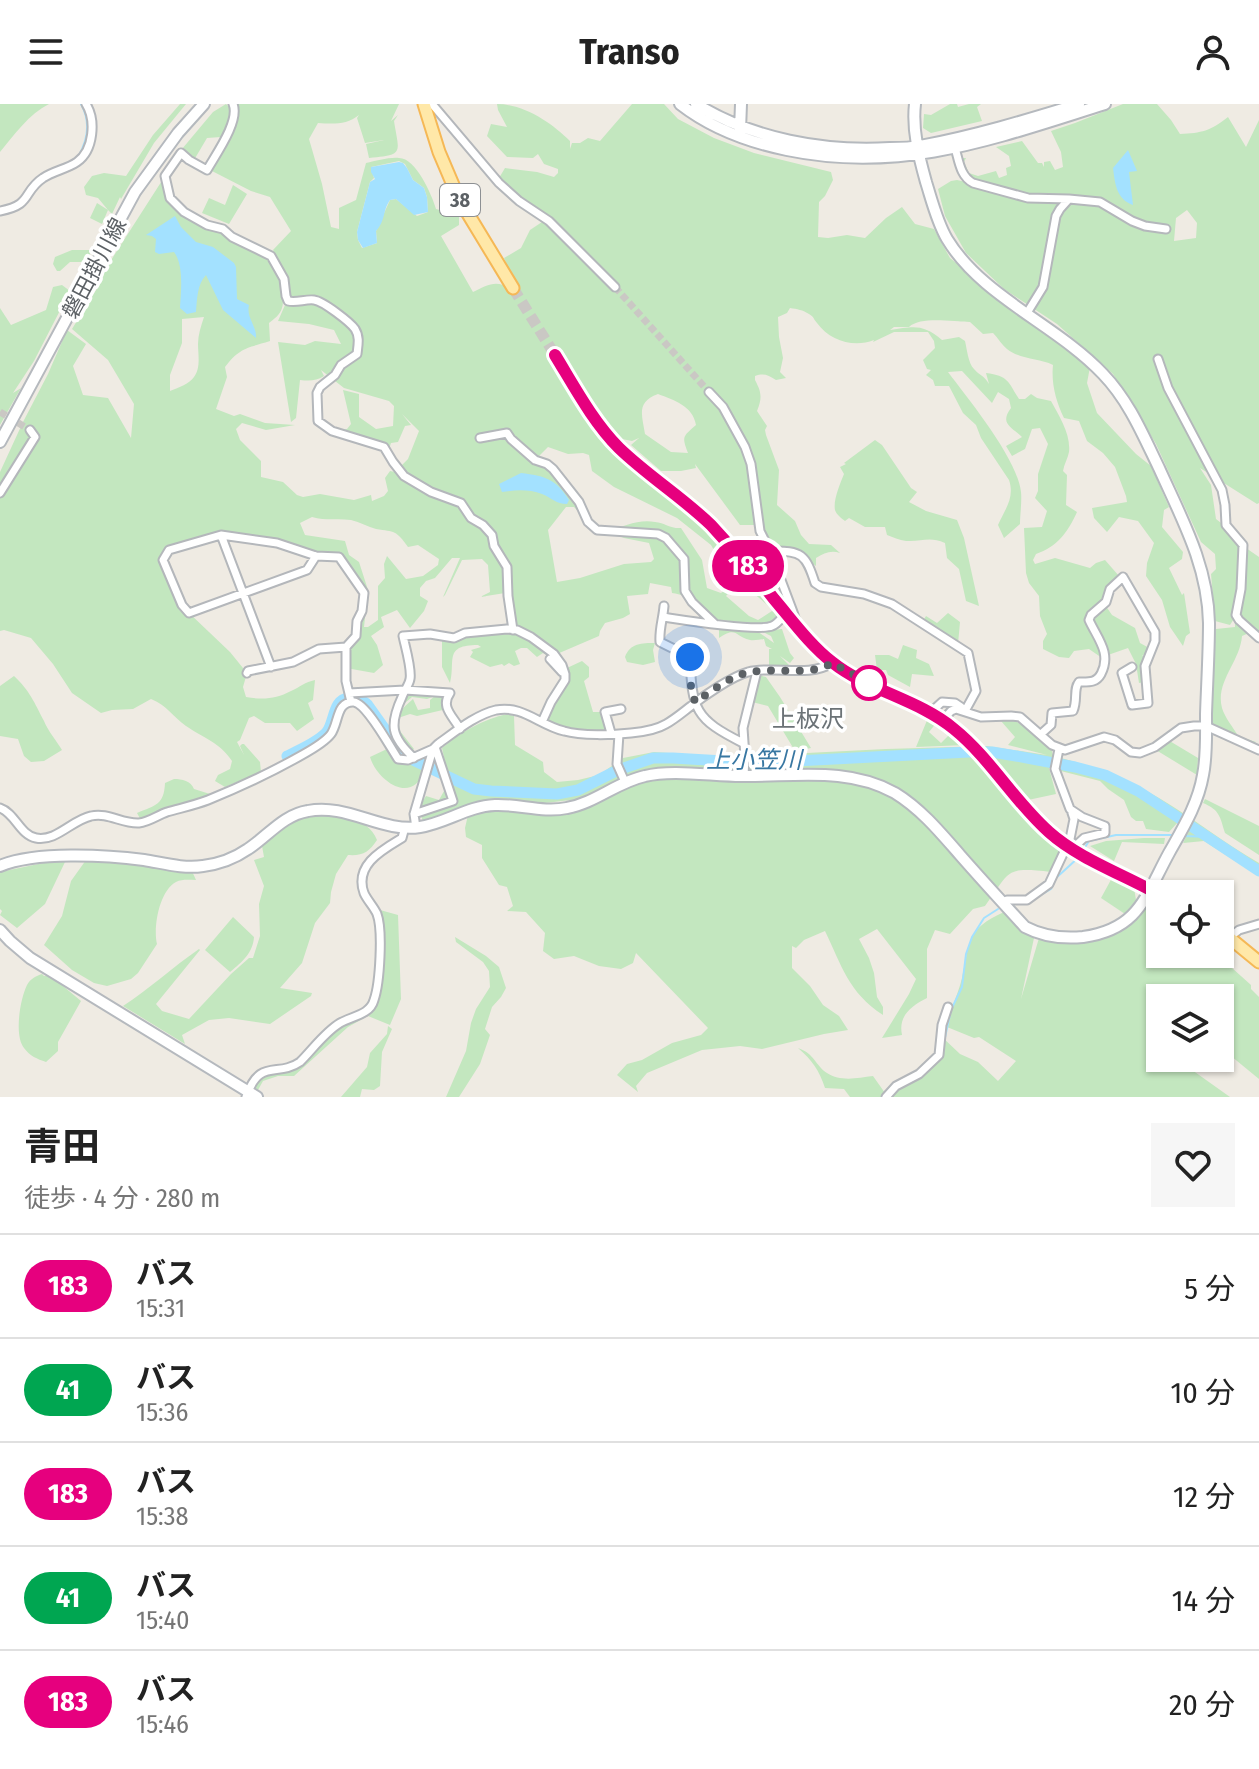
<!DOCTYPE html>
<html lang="ja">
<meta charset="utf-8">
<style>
body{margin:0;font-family:"Fira Sans Condensed","Noto Sans JP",sans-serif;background:#f6f6f6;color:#222;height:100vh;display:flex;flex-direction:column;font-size:30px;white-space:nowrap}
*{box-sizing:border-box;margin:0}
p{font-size:26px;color:#767676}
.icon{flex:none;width:44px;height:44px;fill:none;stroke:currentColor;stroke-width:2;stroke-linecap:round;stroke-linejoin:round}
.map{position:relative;height:993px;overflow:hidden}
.sheet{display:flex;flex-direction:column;background:#fff;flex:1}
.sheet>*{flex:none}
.badge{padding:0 16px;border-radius:26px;font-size:28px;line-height:52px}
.buttons{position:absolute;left:1146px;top:776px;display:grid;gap:16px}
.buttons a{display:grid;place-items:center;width:88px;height:88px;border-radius:0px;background:#fff;box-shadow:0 2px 6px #0004;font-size:40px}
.you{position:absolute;width:40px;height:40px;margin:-20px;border:6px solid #fff;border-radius:50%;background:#1a73e8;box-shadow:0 0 0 12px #1a73e833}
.map>.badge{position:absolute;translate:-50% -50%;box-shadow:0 0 0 4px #fff}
.round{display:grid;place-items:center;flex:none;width:84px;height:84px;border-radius:0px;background:#f6f6f6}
.headline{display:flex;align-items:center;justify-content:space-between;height:136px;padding:0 24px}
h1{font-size:38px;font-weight:700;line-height:60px}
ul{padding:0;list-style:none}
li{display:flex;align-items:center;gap:24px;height:104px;padding:0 24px;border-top:2px solid #e0e0e0}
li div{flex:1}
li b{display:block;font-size:30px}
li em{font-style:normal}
li .badge{min-width:88px;font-weight:700;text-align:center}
header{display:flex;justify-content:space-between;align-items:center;height:104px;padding:0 24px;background:#fff;font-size:36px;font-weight:700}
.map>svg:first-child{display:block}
.green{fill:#c3e7bf;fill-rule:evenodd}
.water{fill:#a3e1ff}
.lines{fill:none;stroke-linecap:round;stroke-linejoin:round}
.stream{stroke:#a3e1ff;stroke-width:2}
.river{stroke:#a3e1ff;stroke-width:11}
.street-tunnel{stroke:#cac8c4;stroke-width:7;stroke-dasharray:7 3.5;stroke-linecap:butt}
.primary-tunnel{stroke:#cac8c4;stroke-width:11;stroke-dasharray:11 5.5;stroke-linecap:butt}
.street-casing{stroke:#b4b7bb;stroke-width:11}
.secondary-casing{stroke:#b5b9be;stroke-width:14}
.primary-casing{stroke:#f5b856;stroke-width:15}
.street{stroke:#fff;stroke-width:7}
.secondary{stroke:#fff;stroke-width:10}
.primary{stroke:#ffe8a8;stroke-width:11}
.line-casing{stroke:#fff;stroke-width:18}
.line{stroke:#e6007e;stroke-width:12}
.walk{stroke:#5c6165;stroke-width:8;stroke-dasharray:0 14.4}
.stop-dot{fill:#fff;stroke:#e6007e;stroke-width:4}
.labels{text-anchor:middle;stroke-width:7;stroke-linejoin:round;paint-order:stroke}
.shield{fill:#fff;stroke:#8d9093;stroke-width:2}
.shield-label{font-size:20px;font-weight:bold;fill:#5c6165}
.street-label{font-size:22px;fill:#5c6165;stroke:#fff}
.neighbourhood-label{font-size:24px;fill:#6c7377;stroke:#fff}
.water-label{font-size:24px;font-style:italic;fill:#3877a2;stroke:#fff}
</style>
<header><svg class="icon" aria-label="menu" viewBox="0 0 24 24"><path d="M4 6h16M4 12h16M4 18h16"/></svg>Transo<svg class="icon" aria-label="person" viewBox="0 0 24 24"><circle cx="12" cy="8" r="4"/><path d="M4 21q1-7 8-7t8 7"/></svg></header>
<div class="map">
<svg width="1259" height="993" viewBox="0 0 1259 993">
<rect width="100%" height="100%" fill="#efebe3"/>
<path class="green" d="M0,0H49C29,10 14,31 0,48Z
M180,0H186L154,39L121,95L120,93L112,110L108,106L102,120L90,114L97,99L108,106L98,94L86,91L84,83L92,72L104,69L126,72L153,31Z
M226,0L231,5C232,15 227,25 221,33L207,34L194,56L182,45L213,8Z
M238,0H399L391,17L398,11L394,17C399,49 405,51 369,54L366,40L384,36L365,39L357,14L359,11C347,21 333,20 318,19L309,35L322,80L331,123L339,125V104L356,96L366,59C376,57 389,53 399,54C416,54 432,91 436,105L459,111V121L441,132L473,188C487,181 497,175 510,185L513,174L504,154L521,144L530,126L542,118L541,116L545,113L521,96L499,74L505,64L537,68L554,73L558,69V65L544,60L538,50L533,54L507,53L487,32L491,20L507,23L498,6L497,0C524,0 552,19 570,37V45L572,39H580L588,34L600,37L632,0H664L678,15L714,34L754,49L831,68L833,76L825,92L819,98L818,133L828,134L847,131L865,134L886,114L902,103L915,120L934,125L950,154L982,180L1070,246L1090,263L1087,279L1097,309L1136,350L1151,362L1169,403L1164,406L1162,423L1183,448L1182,455L1169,464L1182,491L1184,489L1190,529L1186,532L1183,542L1170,523L1162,496L1146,472L1147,459L1154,439L1138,417L1119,413L1107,428L1094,414L1092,404L1127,398L1126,392L1115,363L1103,349L1087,337L1079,317L1064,314C1056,298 1051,279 1053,261C1039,254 1021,256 1007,245C1002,241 998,234 993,229L983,230L970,218C953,218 921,212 909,223H894L890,226C913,223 922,219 942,236L959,233L965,237C967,245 968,259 974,265C980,272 983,270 989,280L986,269C1009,272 1008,278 1019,295H1025L1031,290L1037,294L1051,297C1059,312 1071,330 1069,348C1068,354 1064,360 1063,367L1067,371L1066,401L1077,408C1068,428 1057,443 1036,450L1033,456L1035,460L1055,454L1090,464L1096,459L1105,456L1119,472L1105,489L1103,498L1112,511L1135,524L1140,539L1151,545L1142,552L1149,551L1144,578L1139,579L1136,560L1128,544L1108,551L1102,538L1104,545L1102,554L1089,545L1074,547L1069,554L1059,553L1043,545V537L1047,530L1040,512L1039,492L1029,479L1026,469L1024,424L1042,423L1047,407L1035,394L1038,387V370L1048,340L1040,324L1032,325L1025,345L1012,352L1006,342L1022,333C1012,323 999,320 1011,304L1009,295L998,288L992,299L962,267L948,268C969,296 1017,354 1021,388C1022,398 1020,410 1020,420L1004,434L998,421C1005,405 1015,394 1009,376L981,334L976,321L963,309L949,282H935L933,276L926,271L931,266L927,265L923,256L935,244L934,237L928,228H894L873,238L874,236C854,244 830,237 817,219C812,213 815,214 809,210C803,206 797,205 790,204L787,209L778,213L779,233L783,254L780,268L786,274L776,276C768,271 764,269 755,272V276C762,289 762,294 757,307L767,322L765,326L766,331L779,366L777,401L795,417L801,431L809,440L831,441L840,449C831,446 824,449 816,454V462L794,445L770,444L756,421H740L695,360L696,364L681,367H661L631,341L639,334L632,337L622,335L602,312L559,249L596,324L698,416L734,454L770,497L778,509L773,518C752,522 729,515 711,516C699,502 690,491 672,489L671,483L650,479L648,490L627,492L630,510L623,514L605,519L600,527L599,532L550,553L543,549L537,553L527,544H521L515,547L520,560L514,562L509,559L504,562L502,560L490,563L470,553L473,548L471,546L481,543L478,541C443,541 456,557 450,579L442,563V536L454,537L462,533L512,522L505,489L480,493L490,488L488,461L482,455L462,456L445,491L443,493L460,454H452L435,474L426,477L420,484V492L428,497L424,507L410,524L397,506L381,513L384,523L371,532L377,541L383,561L374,569L346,564V543L357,532L364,489L339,453L316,452L277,439L221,431L173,445L163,455L188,508L230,548L247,569L243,583L246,593C263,596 276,595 291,587C300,583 305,578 315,576L313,596L308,599L314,615L297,627L290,619H265L254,612L249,614L240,636L237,638L244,651L240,642L242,640H244L260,658L261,668L225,683L215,677L218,671L230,665L232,657C219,638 205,635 186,622C172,612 168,602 151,595L133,605L112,606L101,609L72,589L53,560L31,534L4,526L0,527V368L23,318L48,270L67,226L86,240L73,262L83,291L108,294L131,334L134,300L108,256L72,225L101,178L106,164L165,72L169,97L249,146C255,148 262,149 267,153C276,161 286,192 282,204C280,211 274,215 269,219L270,237C248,244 240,243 225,263L227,273L216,305L234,312L240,310L265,319L295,321L266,326L242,319L236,325L240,336L261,357V373L283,378L297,391L303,393L320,390L354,396L371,391L372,397L384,392L388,387L385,374L390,367L410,371L399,364L408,355L419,327L402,310L411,321L405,322L398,338L391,339L389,345L337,327L347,325L351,320L343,286L359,290V313L376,325L393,322L394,302L389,297L344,284L321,266L324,272C316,277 310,277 300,276L296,314L291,318L278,238L305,241L315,237L341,240L334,226L309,220L278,217L289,192L286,169L273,146L291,127L270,93L251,87L212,67L239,6ZM399,57L405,60L413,76L424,84L427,93L428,108L417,112L396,95L390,96L376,127L377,139L362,144L358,136L357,128L370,78L374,74L371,63ZM204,213C201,222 198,231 198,240C198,250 201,264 194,273C189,280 178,284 170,287V271L182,239V215ZM658,290C674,296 693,302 696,321C682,333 682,333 688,349L671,348L645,330C642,311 636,298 658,290ZM548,343L568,350L583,349L589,351L592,367L614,383L677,414L711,441L733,479L746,483L777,509L772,507L758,516L749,512L726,492L735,482L731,481L721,489L707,484L702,456L681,424C671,425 665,419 655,418C639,415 623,422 609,428L624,434L649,439L654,455L651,458L624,460L580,474L557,478L548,426L566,403H574L588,418L553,365L535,356ZM312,413C326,417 338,414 351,416C360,418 368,423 376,425C395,428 396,426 408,443L418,441L439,455L438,461L423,472L406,475L387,452L384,460L385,474L378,482V516L368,523H364L368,486L359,458L349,451L345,437L305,431L300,419Z
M950,0H957L958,3L969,0H981L977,3L982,17L931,29L923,24L924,10L931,11Z
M1123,0H1157L1171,16L1180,30C1202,29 1210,27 1228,13L1246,43L1259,16V399L1257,400L1200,364L1211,381L1216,415L1235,430L1246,444L1259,453V531L1235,509L1251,528L1242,532C1240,558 1215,578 1222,604C1225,614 1233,623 1238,632L1256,638L1253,640L1233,632L1212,621L1213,547L1216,525L1235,523V513L1230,521L1215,517L1211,470L1216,465L1215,450L1201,438L1156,340L1113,270L1057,220L1004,185L966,149L945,112L938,85L951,77L957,76L993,84L965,72L960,54H966L964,58L969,69L978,72L996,67L999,74L1007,71L1006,64L1011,62L1009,52L996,43L1022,37L1038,59H1042L1044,63V58L1050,57L1055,66L1063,63L1061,48L1051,27L1075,19ZM1187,106L1197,119L1196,134L1174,137L1176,114Z
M233,81L247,90L229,120L202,109L209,94L225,101Z
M72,146H92L86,158H70L60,167H57L53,160L55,153Z
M62,181L70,187L34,257L13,289L21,284L0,321V204L11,221L46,206L53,183Z
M875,336L882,341L911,384L917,388L909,398L926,407L957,416L964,434L979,502L966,497L959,465L947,454L945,439C929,432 922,438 906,437C899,436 893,433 887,431L885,423H865L849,414L845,417C842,415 836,410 835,406C833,396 840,380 844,370L840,363L846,360L844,359Z
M948,509L960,518L958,540L923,517L926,512L937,519Z
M719,524L757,527L774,539L771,532L761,527L782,525L790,549L794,554L790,559L780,552L790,562L769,563V545H772L766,542L764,535C760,535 755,537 750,536C734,532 737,522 719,534Z
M655,539L653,546L655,558L643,561L627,558L625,553C630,539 642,539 655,539Z
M903,541L917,546L916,554L929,560L934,572L912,570L910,583L888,571L886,566H877L875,551H889L898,555Z
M582,557L589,563V573L584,577L593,608H605L610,628L574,627L545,616L567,564Z
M755,570L766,573L780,593L811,644L795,647L768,602L752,598Z
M14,572C30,587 34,598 44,617C48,627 56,636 62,646L44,657L31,658L24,652L18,635L0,632V582Z
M405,587L447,588V605L417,612L410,610L398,614L400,627L414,645L411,647C391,625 389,615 413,595L418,606L430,604V596L435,592L427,595L412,593L399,604Z
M507,610L514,612L515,641L543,658L544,668L557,678L578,676L599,671L623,654L654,648L730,653L886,645L987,642L1047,651L1008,641L1015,633L1001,617L1014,616L1029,626L1052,647L1053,652C1090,661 1125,674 1159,694C1193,714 1224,739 1259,759V772L1204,737L1183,739L1190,725L1178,718L1169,728L1146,725L1143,717H1136L1131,713L1124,696L1108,685L1100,677L1049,664L1056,690L1028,696L1000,661L987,668L1062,744L1051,768C1004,763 1011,766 985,802L973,805L950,830L935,826L927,845V894C911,902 898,912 902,931L882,934L909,890L916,875L877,825L859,835L869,854L874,869L877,893L883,903V911C848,888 842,862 825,827L804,836L796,844L792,842V864L810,882L823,901L839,912L848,926L824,930L762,945L740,942L702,946L647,969L636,982L638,988L617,971L627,960L642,956L672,939L701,931L708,924L636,849L633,859L621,865L599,862L574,852L554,855L543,847L545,829L526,808L507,807L513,802L507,783L499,781L482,754V741L466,733L465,724L468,711L485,706L558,711L582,705L649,675L680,673L758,677L801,670L665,663L627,672L579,695L537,700L492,696L424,719C419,709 419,702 426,692L439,696L449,678H464L447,668L442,644C460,628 484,615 507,610Z
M928,614L937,618L929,628L941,639L952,628L966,641L916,643Z
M1168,636L1198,654L1197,671L1156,646Z
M387,645L400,659H414L424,666C413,702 377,677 370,653Z
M174,675C182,675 191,677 194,685L210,690L222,686L216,691L142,718L137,709C156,701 164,701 165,679Z
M1205,695L1259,722V751L1225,729C1220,713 1220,706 1203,699Z
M314,711C337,712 367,711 377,736C369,748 363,752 348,751L336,770L331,788L330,799L315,819L302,859L280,884L312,889L311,892L270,920L229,914L209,916L182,931L185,940L123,902C149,885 173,863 199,845L200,846L156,900L162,907L189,915L231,870L249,854H253L260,832L259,800L264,782L254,756L264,753L262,742C279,725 291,716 314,711Z
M1144,734H1165L1164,740L1122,738L1114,757L1090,742L1106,737Z
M86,756L191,765L196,776C189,776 182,775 176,778C159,787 153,824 157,840L138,869L131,875L107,882L94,879L72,866L44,841L62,812L71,777Z
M48,758H65L45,800L17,824L0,811L2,807L0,805V768Z
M1113,772L1134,784L1136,796L1125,810L1101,794Z
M1157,798L1160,800V850H1220V839L1223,842L1222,855L1251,881V885L1259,893V975L1220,943V894H1160V954H1187L1185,961L1230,993H850L844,985L825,984C819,966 812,956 798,944C815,950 815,961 827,969C841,978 857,974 873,972L885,989L919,970L939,951L941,932L960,950L978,958L998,977L1016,957L979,933L974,934L947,923C950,905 958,891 962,874C970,838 966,825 1004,808L1021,827L1034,834L1021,895L1039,834C1064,840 1103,842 1124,825C1136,817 1143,801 1157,798Z
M380,806L398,811L401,895L390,921L368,912L376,904L384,848Z
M233,813L254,833C253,849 242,858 230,868L205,846Z
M455,833L486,852L499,863L506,884L501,893L492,903L485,925L490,931L480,960L459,993H446L466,947L471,919L476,905L490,883L489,867L483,858L456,838Z
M42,870L44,872H51L81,897L58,938V947L46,958C37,955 30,952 24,944C14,932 20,895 27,881C30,875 36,872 42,870Z
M361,912L366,913L348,923L294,972H278L263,977L258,986L253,983C266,959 278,973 297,964C310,957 321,938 333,928C342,922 351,917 361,912Z
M388,922L392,925L382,948L380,982L374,986L362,985L360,993H341L367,963L370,949L387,930Z"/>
<path class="water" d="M1128,46L1137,67L1129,68L1133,101C1116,95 1115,79 1113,64Z
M399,58L403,59L407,64L413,76L424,84L427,93L428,108L414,111L396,95L390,96C382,108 386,116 376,127L377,139L363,144L358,136L357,128L370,78L375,75L371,68V63Z
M175,112L181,123L196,138L213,143L234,159L236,163L237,195L249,201C246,214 257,222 256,234L223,206L206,171C197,180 197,196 196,208L187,210L180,204C181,187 184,161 174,148L159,150L155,148L156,135L152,132L146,131Z
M521,369C545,372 556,375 569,396L567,400C556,400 552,394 542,390C529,385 515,386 502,388L499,380Z"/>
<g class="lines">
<path class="stream" d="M78,53C88,36 91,18 81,0
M42,70L55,64
M1184,732L1208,733
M1082,748L1089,737L1116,731H1174
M1039,792L1051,785L1056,774L1079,753
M944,938L951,906L962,883L966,850L972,833L984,814L998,805"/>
<path class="river" d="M287,652C300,646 316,639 326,629C335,619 332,595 349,594C357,593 361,596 367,600L399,645L413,656L474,685L491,687L557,690L578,686L618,666L653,654H673L757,659L969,648H992L1016,652L1075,663L1105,671L1138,687L1259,767"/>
<path class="street-tunnel" d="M615,183L709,288
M0,308L30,326"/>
<path class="primary-tunnel" d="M513,184L555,251"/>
<defs>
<path id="street" d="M233,0C240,17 216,50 207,66L189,56L181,49L165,72L170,94L184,108L207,121L223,125L232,133L271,152L284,175L286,192L288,197C297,199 305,195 314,196C323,197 350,218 355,225C360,233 358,241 357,250L341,261L335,271L320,283L317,289L318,317L332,327L384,343L393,358L404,372L431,388L461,399L471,414L483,421L492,431L494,442L507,463L508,492L513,526
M432,0L499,79L519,97L549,117L615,183
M955,44C959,57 960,72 973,79L1028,94L1069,95
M0,107C33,101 22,88 43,74C53,67 67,65 77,58C94,46 96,16 86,0
M1027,209L1043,183L1056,112L1060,105L1069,95L1100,98L1132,117L1145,122L1166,125
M1158,255L1168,284L1222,386L1225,401L1226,421L1243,441L1241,485L1236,511L1239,516L1259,534
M709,288L723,303L745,343L751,360L760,427L770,447L793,508L795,514L794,517
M480,334L507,329L511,335L535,356L547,360L553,365L579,398L588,418L597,426L658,430L666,434L684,455L685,487L692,498L715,520
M0,389L35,333L30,326
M221,431L271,563
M770,447C802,446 806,451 815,479L821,483L864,490L892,500L968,549L976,587L965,607
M316,452L307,466L189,509L182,501L163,456L169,446L221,431L277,439L316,452L339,453L364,489L362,507L357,517L356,532L346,543
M745,459L772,451
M664,502C663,515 659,525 660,538L690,553C692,606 695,615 743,639
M663,513C683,516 757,528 772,522C778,520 782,513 786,509
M550,555L562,568
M247,569L248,567L293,558L319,545L346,543V577L351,598
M349,589L405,586L450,589C440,603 453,612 460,625
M931,608L942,598L955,599L961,603
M943,616L951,607L956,605L981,613L1011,612L1020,613L1052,641L1065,646L1104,633L1115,636L1131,648L1140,649L1155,643L1181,624L1194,622H1206L1259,646
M611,629L605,608L621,605
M619,630L617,660L625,678
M1041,630L1051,621L1052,609L1073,607C1078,596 1073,585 1079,578C1089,578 1096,579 1101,570C1112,549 1097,534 1089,516L1091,511L1106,498L1110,485L1123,473L1155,528V537L1145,562L1148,599L1132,601L1122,569L1132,563
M1059,645L1055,665L1070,705L1082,713L1105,722V729L1084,734L1073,744
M414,654C391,633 389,621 402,593C404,587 409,581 410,575C412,565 405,542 403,532L430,530L454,534L465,529L507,525L517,526L531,533L554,550L562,561L565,570V576L551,598L542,618
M744,672L745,653L743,624L757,567
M0,704C15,709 20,731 36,734C56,738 72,716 91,712C108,708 122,720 139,719C149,718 158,711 167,708C181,704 195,701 208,696C240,683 272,668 302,651C311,646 325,638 331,630C339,619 336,597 354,598C367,600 390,643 398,655L408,656L433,645
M414,710L453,697L435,643
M416,724L414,710L433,645L438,640C455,628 475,611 496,606C523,601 539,621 564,627C582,632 612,631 631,629C642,628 656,626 666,620C675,615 683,608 691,602C705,591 731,573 748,568C775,561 808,574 832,559
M1002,798L1007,796H1027L1049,780L1070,735L1074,715L1072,709
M1230,833L1239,826L1259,820
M246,993C260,953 277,974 300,958C313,945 325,928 340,919C352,912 370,911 374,896C380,879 383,826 377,810C374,803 367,796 364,789C354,761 382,746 402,734L405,723
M886,993L896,982L919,970L939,951L942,921L948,903"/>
<path id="secondary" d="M680,0C712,25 748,38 787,46C903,70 996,34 1105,0
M696,0C753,35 823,48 890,44C900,44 910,44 920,42C974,32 1027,16 1079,0
M740,26L741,0
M0,338L135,88L178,29L204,0
M0,762C35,747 106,751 144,756C163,759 183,765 203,762C219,760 235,754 248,745C268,732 283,711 308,707C347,699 382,729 420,723C446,719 468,702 495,701C519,700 543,709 567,704C595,699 617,678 645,672C672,665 712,672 741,672C792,673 848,662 895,689C921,705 940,728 960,751C981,775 1003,799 1025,823C1044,833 1062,835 1083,833C1139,825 1145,793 1169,749C1183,724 1198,700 1203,671C1207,651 1206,630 1206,610C1207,580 1209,549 1209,519C1208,462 1182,415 1159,364C1143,331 1129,297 1103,270C1057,221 982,193 947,135C937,118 932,97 926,78C919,53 912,26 915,0
M0,826L10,837L30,854L257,993"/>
<path id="primary" d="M424,0L439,48L459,95L513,184
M555,251C574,282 593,318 619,344C648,372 682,393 711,421C733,445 754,470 774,495C792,516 810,541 832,558C868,587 918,595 954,625C990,654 1014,697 1049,728C1078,754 1126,772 1160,791
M1220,826L1259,858"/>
</defs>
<use href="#street" class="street-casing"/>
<use href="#secondary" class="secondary-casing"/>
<use href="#primary" class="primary-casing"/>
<use href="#street" class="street"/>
<use href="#secondary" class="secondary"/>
<use href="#primary" class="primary"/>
</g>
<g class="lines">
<defs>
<path id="line" d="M555,251C574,282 593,318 619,344C648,372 682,393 711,421C733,445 754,469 774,495C792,516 810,541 832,558C868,587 918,595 954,625C990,654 1014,697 1049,728C1079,755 1125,771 1160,791"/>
</defs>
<use href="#line" class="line-casing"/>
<use href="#line" class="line"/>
<path class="walk" d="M690,553L691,583L695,598C711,588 731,571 751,568C776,563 809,573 832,559L875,582L869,579"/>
</g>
<circle class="stop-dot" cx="869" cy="579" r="16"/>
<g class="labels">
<rect class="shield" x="440" y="80" width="40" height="32" rx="6"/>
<g class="shield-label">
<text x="460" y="103">38</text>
</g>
<g class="street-label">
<text transform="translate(94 164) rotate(-62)" y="8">磐田掛川線</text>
</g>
<g class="neighbourhood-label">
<text x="808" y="623">上板沢</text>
</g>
<g class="water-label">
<text x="754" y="664">上小笠川</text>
</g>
</g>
</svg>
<div class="buttons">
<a><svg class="icon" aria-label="locate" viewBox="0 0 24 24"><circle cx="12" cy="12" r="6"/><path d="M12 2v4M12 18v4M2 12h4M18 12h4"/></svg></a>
<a><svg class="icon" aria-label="layers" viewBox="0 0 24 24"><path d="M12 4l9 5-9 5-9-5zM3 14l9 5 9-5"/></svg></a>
</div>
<div class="you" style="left:690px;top:553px"></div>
<b class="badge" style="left:748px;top:462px;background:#e6007e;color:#fff">183</b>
</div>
<section class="sheet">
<div class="headline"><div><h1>青田</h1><p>徒歩 · 4 分 · 280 m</p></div><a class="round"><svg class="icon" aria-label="heart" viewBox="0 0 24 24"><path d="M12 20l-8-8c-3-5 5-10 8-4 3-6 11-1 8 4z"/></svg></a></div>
<ul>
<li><span class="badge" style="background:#e6007e;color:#fff">183</span><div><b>バス</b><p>15:31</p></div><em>5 分</em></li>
<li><span class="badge" style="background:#00a651;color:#fff">41</span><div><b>バス</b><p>15:36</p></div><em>10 分</em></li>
<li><span class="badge" style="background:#e6007e;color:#fff">183</span><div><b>バス</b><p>15:38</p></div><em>12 分</em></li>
<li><span class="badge" style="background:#00a651;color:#fff">41</span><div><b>バス</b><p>15:40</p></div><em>14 分</em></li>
<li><span class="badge" style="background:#e6007e;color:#fff">183</span><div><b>バス</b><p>15:46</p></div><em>20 分</em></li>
</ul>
</section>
